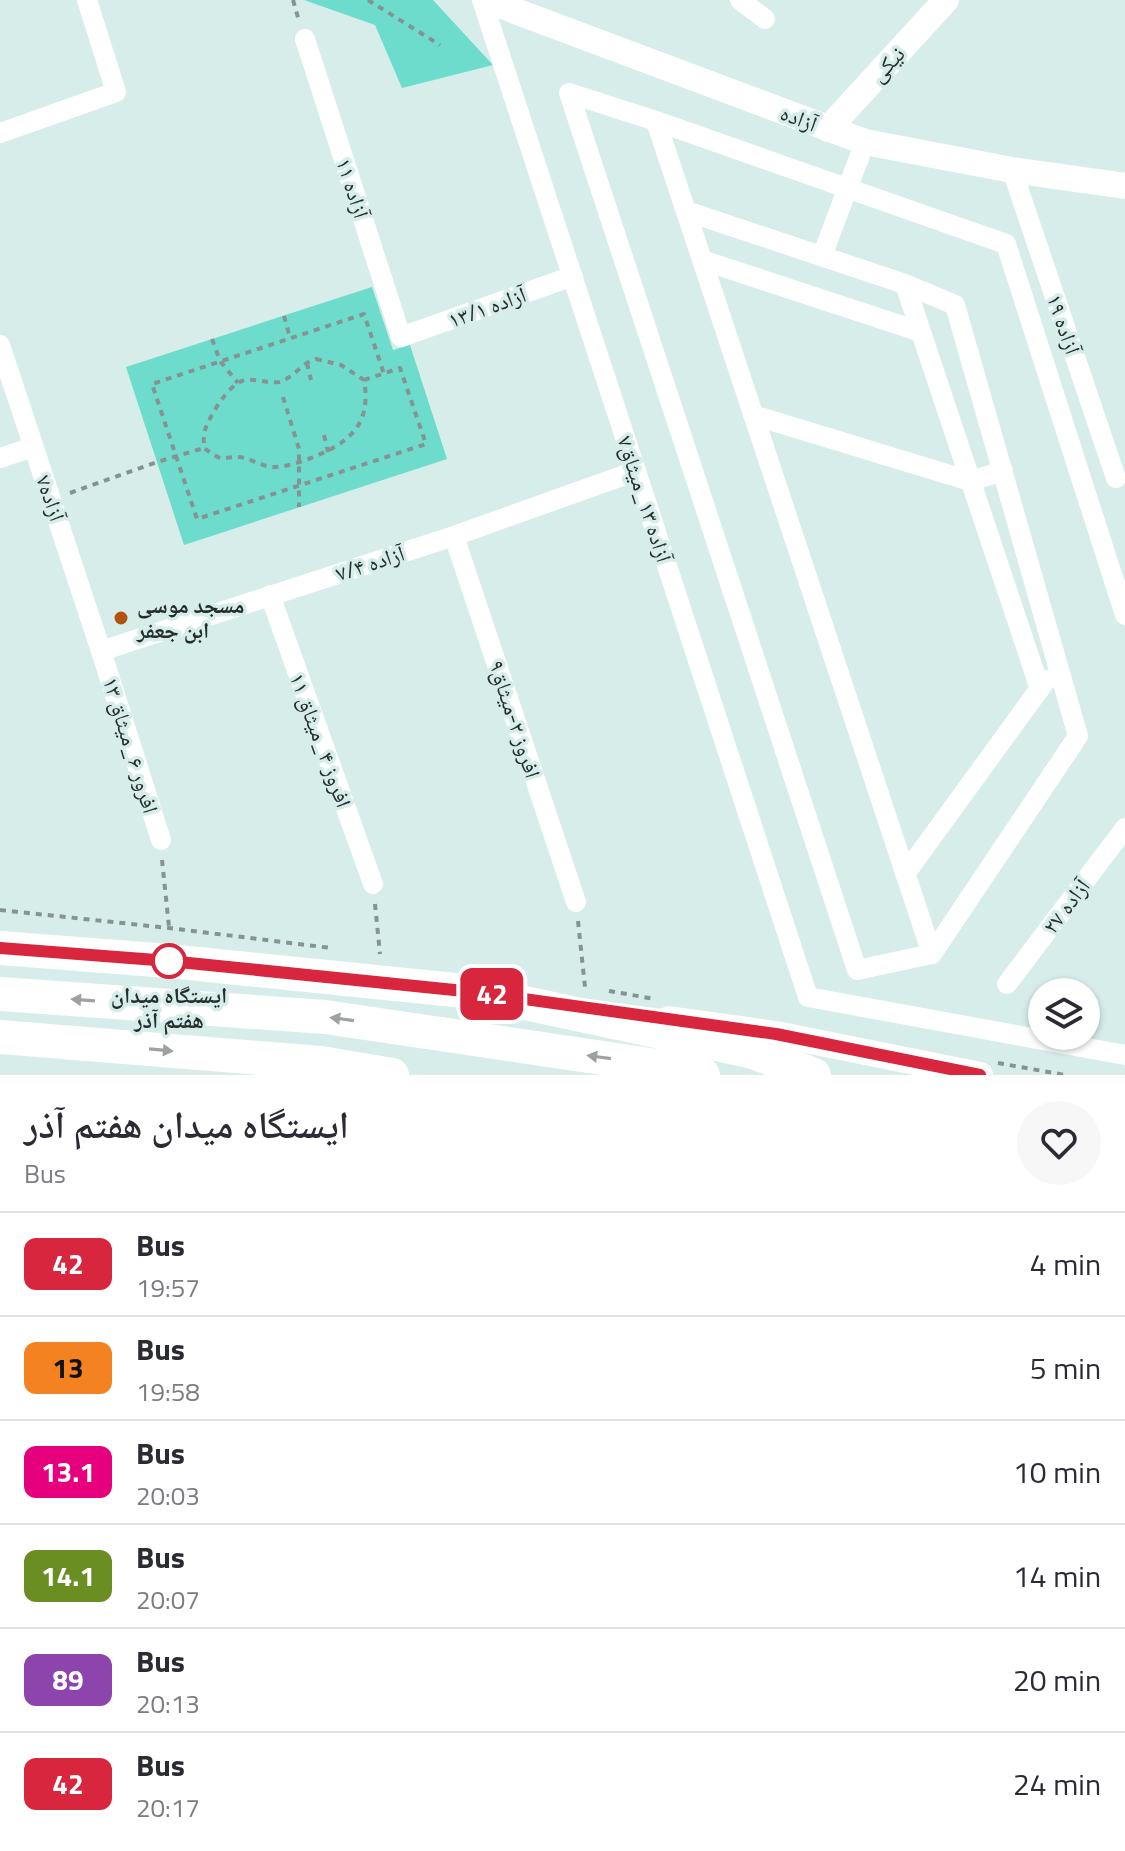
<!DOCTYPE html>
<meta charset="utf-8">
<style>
body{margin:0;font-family:"Titillium Web","Noto Naskh Arabic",sans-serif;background:#f7f7f7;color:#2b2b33;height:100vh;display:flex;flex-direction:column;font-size:30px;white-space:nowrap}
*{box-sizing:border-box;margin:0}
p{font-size:26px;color:#7c7c81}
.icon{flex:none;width:44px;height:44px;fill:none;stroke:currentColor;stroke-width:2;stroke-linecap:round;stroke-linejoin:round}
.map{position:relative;height:1075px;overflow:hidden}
.sheet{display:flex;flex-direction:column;background:#fff;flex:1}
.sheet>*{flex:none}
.badge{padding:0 16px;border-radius:12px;font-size:28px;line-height:52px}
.controls{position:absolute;left:1028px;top:978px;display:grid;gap:16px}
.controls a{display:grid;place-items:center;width:72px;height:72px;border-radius:50%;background:#fff;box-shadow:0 2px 6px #0004;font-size:40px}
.map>.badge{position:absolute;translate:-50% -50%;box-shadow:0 0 0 4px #fff}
.round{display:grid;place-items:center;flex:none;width:84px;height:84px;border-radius:42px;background:#f7f7f7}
.headline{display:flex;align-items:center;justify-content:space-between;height:136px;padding:0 24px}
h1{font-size:38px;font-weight:600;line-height:60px}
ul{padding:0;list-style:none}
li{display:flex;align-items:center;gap:24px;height:104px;padding:0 24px;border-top:2px solid #e1e1e2}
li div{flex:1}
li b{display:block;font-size:30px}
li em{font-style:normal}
li .badge{min-width:88px;font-weight:700;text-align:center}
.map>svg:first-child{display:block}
.green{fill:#6ddccc}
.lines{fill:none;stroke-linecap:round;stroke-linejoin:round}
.path{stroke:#859492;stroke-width:4;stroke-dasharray:6 6;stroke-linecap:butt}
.street{stroke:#fff;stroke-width:20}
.secondary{stroke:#fff;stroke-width:26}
.highway{stroke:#fff;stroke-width:34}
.oneway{fill:#9da1a0}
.line-casing{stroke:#fff;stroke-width:18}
.line{stroke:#d7263d;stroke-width:12}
.poi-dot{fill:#b3530f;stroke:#d7ede9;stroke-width:3}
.stop-dot{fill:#fff;stroke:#d7263d;stroke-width:4}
.labels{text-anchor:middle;stroke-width:7;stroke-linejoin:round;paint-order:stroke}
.street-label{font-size:22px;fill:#262e2d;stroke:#d7ede9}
.poi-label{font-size:22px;font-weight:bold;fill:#262e2d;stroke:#d7ede9;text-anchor:start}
.stop-label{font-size:22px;font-weight:bold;fill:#262e2d;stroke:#d7ede9}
</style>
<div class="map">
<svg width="1125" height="1075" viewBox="0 0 1125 1075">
<rect width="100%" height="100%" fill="#d7ede9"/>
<path class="green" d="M304,0H433L493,65L402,88L375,25Z
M372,287L393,350L410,345L447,459L184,545L126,367Z"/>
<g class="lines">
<path class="path" d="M293,0L299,21
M368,0L440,45
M284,316L290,338
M212,339L220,361L238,383
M316,359L341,365L364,380C372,425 349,443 311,458C300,462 286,467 274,467C261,467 251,458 239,457C233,456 226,459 220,458C215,456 208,451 204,448C204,442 203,436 205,430C210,415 228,386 242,381C253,377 267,384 279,382C294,378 301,363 316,359Z
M307,363L311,380
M364,380L400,368L426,444L197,519L152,384L364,314L384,374
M283,397L299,449V507
M324,435L328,452
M70,493L157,462L204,448
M162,860L169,927
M375,904L380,954
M0,910L169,928L331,948
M578,921L585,987
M609,991L655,999
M998,1063L1065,1075"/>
<path class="street" d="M482,0L808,997L1125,1055
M740,0L765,19
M305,39L401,337L573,276
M656,121L932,954
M0,133L116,92L87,0
M1012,170L1116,478
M686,211L905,284L955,305L1078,736L932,954L857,970L569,93L656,121L1006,244L1125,615
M822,256L865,142
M702,260L921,332
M905,284L1040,689
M0,345L101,651L161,840
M753,415L970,481L1003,471
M0,458L33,447
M454,536L576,902
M270,595L373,884
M101,651L454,536L636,471
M905,874L1046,680
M1007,984L1125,828"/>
<path class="secondary" d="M486,0L865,142L1012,170L1125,186
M828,129L946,0
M669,1019L776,1034L980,1075"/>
<path class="highway" d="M0,948L169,961L474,992L753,1052L814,1075
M0,994L325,1017L657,1066L703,1075
M0,1037L321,1063L392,1075"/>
</g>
<defs><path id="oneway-solid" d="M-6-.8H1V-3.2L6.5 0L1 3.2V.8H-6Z" transform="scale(2)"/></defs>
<g class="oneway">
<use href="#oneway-solid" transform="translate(83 1000) rotate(-176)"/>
<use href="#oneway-solid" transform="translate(342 1019) rotate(-172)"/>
<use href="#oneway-solid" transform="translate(161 1050) rotate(5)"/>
<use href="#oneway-solid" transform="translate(599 1057) rotate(-172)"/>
</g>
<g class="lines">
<defs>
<path id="line" d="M0,948L169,961L474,992L776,1034L980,1075"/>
</defs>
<use href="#line" class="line-casing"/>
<use href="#line" class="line"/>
</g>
<circle class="poi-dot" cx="121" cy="618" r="8"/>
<circle class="stop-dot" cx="169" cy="961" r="16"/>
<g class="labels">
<g class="street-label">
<text transform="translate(887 64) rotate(-47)" y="8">نیکی</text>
<text transform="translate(799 118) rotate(21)" y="8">آزاده</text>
<text transform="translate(353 188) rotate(72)" y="8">آزاده ۱۱</text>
<text transform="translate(487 307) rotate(-20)" y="8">آزاده ۱۳/۱</text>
<text transform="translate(1064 324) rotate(71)" y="8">آزاده ۱۹</text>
<text transform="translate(51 498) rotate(71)" y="8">آزاده۷</text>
<text transform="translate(645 499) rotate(72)" y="8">آزاده ۱۳_میثاق۷</text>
<text transform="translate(370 563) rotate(-18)" y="8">آزاده ۷/۴</text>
<text transform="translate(515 719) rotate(72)" y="8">افروز ۲-میثاق۹</text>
<text transform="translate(321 740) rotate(70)" y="8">افروز ۴_میثاق ۱۱</text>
<text transform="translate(131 745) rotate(73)" y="8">افرور ۶_میثاق ۱۳</text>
<text transform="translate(1066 906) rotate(-53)" y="8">آزاده ۲۷</text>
</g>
<g class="poi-label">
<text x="137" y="613">مسجد موسی<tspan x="137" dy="25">ابن جعفر</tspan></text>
</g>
<g class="stop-label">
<text x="169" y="1003">ایستگاه میدان<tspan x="169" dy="25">هفتم آذر</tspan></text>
</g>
</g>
</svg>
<div class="controls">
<a><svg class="icon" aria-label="layers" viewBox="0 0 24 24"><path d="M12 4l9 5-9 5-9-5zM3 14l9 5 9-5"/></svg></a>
</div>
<b class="badge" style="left:492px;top:994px;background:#d7263d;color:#fff">42</b>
</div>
<section class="sheet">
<div class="headline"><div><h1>ایستگاه میدان هفتم آذر</h1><p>Bus</p></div><a class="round"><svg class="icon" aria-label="heart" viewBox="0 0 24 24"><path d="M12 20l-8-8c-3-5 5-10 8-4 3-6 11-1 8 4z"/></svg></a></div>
<ul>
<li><span class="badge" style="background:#d7263d;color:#fff">42</span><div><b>Bus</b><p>19:57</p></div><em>4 min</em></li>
<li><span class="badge" style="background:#f58220;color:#111">13</span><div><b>Bus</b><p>19:58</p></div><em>5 min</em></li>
<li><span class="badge" style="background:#e6007e;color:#fff">13.1</span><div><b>Bus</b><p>20:03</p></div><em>10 min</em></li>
<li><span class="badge" style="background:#6b8e23;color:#fff">14.1</span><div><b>Bus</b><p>20:07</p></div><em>14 min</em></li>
<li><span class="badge" style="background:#8e44ad;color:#fff">89</span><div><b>Bus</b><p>20:13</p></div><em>20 min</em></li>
<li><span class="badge" style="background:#d7263d;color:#fff">42</span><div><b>Bus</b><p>20:17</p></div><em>24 min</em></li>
</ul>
</section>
